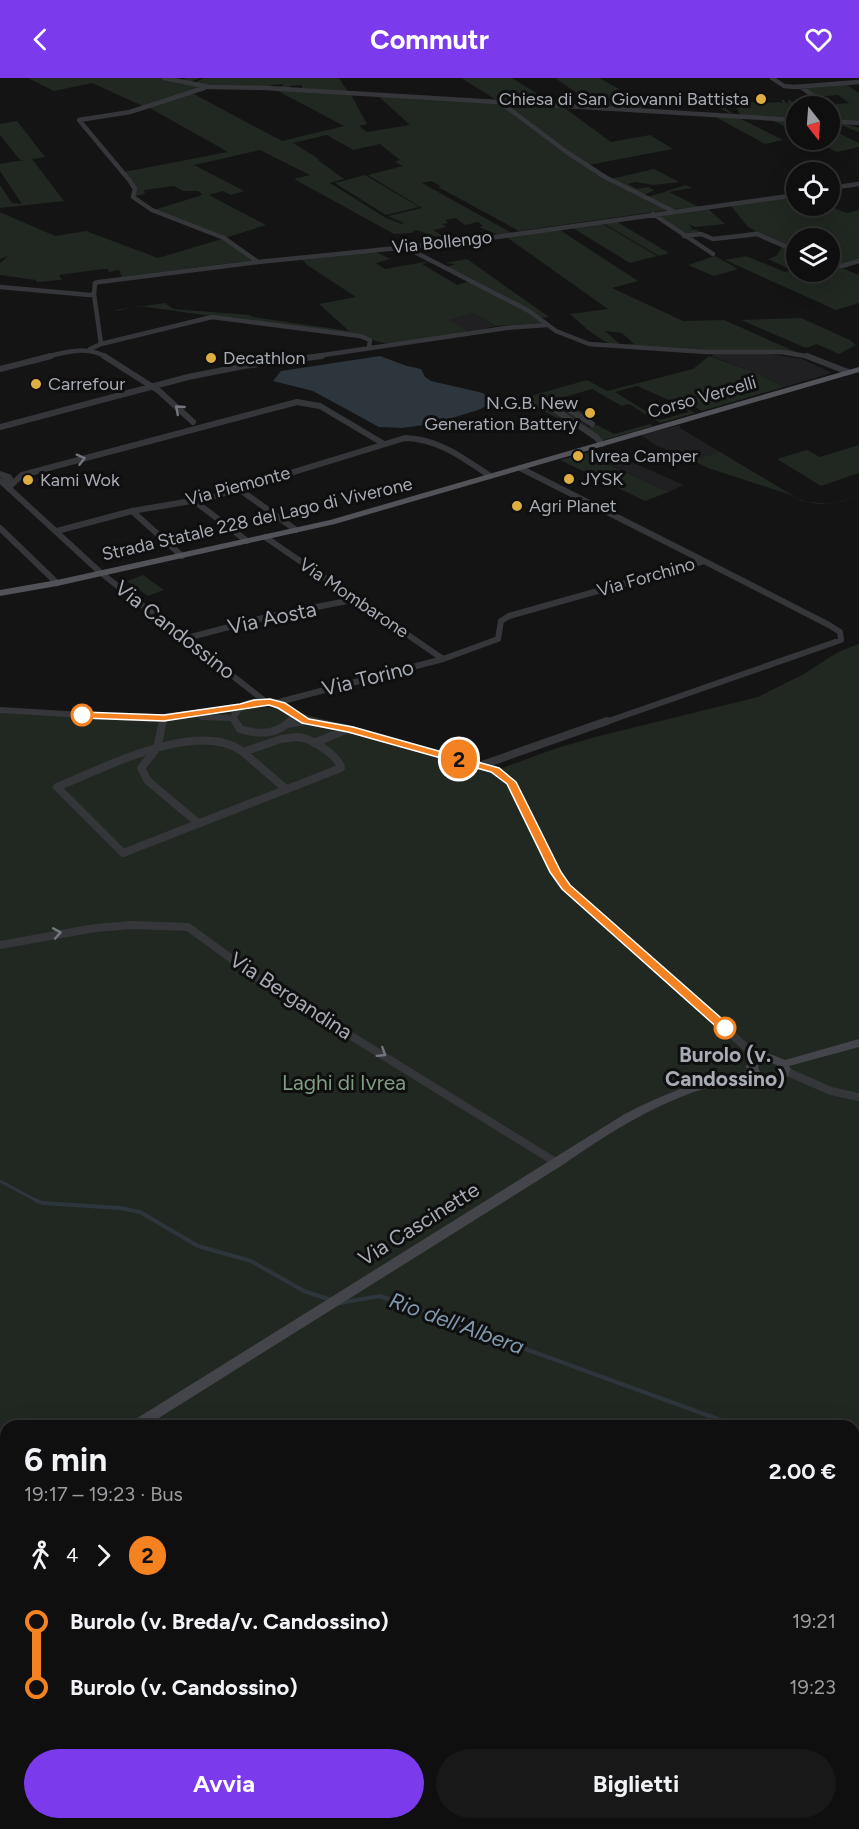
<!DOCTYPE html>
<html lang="it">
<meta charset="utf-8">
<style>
body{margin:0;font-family:Figtree,sans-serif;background:#181819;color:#f1f3f6;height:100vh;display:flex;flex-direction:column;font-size:22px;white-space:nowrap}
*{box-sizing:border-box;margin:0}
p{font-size:20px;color:#9b9c9f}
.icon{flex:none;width:33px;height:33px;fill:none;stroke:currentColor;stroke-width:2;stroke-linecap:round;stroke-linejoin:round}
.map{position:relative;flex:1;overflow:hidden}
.sheet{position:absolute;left:0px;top:1342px;width:860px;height:410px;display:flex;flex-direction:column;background:#0f0f10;border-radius:18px 18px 0 0;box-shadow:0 6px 24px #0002,0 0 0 2px #2f2f30}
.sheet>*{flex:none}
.badge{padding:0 12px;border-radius:20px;font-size:21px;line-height:39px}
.needle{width:39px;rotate:163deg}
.fabs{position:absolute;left:786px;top:18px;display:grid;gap:12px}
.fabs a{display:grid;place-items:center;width:54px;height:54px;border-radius:50%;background:#0f0f10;box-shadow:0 6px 24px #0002,0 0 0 2px #2f2f30;font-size:30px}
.map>.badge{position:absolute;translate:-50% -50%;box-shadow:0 0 0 3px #fff}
.legs{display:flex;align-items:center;gap:9px;height:66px;padding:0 24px;font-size:20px}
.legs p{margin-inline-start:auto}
.overview{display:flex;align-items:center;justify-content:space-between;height:102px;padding:0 24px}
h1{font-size:33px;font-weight:700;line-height:45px}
.cta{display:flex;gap:12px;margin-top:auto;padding:12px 24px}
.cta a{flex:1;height:69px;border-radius:36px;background:#7c3aed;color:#fff;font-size:24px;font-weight:700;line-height:69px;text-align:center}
.cta a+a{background:#181819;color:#f1f3f6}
ul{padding:0 24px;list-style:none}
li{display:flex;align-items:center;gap:21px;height:66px;font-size:22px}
li i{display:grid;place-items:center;width:9px;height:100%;margin:0 8px;background:currentColor}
li i::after{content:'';width:15px;height:15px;margin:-8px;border:4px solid;border-radius:50%;background:#0f0f10}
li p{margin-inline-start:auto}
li:first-child i{background:linear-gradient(#0000 50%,currentColor 0)}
li:last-child i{background:linear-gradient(currentColor 50%,#0000 0)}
header{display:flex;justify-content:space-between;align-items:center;height:78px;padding:0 24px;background:#7c3aed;color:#fff;font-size:27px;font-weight:700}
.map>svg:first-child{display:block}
.built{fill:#202022}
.green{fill:#202821;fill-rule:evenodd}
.water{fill:#2e363d}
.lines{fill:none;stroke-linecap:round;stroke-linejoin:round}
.stream-far1{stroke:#2e363d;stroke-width:3}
.stream{stroke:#2e363d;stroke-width:4}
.street-far2{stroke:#35363a;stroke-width:4.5}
.street-far1{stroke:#35363a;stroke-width:6}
.street{stroke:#35363a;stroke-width:8}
.secondary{fill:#43454a;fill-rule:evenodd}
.primary{fill:#525359;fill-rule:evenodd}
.oneway{stroke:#74767d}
.line-1{fill:#f58220;stroke:#fff;stroke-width:1.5}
.poi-dot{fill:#dfae42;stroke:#0f0f10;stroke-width:2}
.stop-1-dot{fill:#fff;stroke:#f58220;stroke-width:3}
.labels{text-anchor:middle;stroke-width:6;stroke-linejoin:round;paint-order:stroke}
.far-poi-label{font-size:18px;fill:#a7abb4;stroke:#0f0f10;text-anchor:start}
.far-street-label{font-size:18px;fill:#a7abb4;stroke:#0f0f10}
.street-label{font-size:21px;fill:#a7abb4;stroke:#0f0f10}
.stop-label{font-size:21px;font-weight:bold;fill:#a7abb4;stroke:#0f0f10}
.park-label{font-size:21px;fill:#809d82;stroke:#0f0f10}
.water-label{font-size:22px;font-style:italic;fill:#8197ac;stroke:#0f0f10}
</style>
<header><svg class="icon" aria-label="back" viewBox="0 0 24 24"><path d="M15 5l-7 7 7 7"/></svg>Commutr<svg class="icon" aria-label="heart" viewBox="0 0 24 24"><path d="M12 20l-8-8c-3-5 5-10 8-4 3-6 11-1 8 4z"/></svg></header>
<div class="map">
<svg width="859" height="1751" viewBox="0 0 859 1751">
<rect width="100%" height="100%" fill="#141415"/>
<path class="built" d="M474,235L496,248L469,254L448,242Z
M714,276H770L802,281L832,295L784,309L754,294L711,278Z
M680,347V350L725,377L703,387L657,368L641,357Z
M606,373L684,407L669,414L591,378Z"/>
<path class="green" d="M28,0H160L205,9L145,29L92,5L54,13Z
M166,0H179L176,2L181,3L186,0H200L190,4L193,5L204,0H339L348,14L302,10V7L290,8V11L274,10L283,8V6L271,7V9C235,9 201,10 166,0Z
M461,0H512L554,26L498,23Z
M555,0H599L616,9L646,31L597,29Z
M680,4L716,26L719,25L737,39L783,62L765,66L712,37L730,36Z
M847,7L859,15V44L845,45L859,50V54L830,43V28H815L849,25L838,17L815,19L805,10Z
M272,10L350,15L367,46L359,48L367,54L410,47L377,17L498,24L564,74L668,132L519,153L438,109L441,108L431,103L422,105L512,155L499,157L479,149L483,148L478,144L465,147L456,140L445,142L448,145L442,146L446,149L433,152L445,159L440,160L416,152L411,155L394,156L294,101L310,97L260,72L194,87L244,113L231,117L223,113L209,117L266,147L225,160L154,132L199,118L202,116L198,113H183L174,108L144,112L145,116L134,118L137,112L124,94L228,74L148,29L192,15L282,63L344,48ZM327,57L353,72L380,66L400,82L395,84L403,88L368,97L422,130L388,138L404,145L402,146L386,140L330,105L344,101L318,82L319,81L293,65Z
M735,18L758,26L779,24L783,26L781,22H784L787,26L789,21L795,27L791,29L796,27L797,28L796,54L769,41L741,37L735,28L722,21Z
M503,25L562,28L611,64L650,57L673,71L588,87Z
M17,43L45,79L32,81L64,123L0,130V107L12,125L22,126L0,93V86L24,82H20L0,57V46Z
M830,51L859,65V69L837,74L811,62H830Z
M654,91L679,104L653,107L635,104L628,106L637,111L648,109L654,112L644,117L611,101Z
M365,97L419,129L386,137L335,105Z
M686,107L692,110L669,114L701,130L674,131L648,119Z
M796,118V128H829L847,135L859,132V182L846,187L830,186V160H796V172L747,155L756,153L748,149L731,128Z
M707,130L725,146L695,149L688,146L693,151L686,153L696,151L700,154L685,156L657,138Z
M0,134L55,158L86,153L158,180L222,161L254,182L122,199L119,192L109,194L108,191H103L59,197L62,202H59L37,204L36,202L0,197V185L8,178L0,181Z
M614,142L669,175L659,178L605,146Z
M603,146L657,178L630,185L571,149Z
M557,150L638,203L612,210L683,243L724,242L796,274L705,273L627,267L634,266L622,255L605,253L623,269C605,268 584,249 570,236L608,231L505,158Z
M783,168L796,175V194H830V188L839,189L859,197V225L836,232L725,182L746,178L785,194L791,192L768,181L776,178Z
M372,172L390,181L376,185L385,191L430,183L422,186L457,207L471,203L524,231L542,245L496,248L474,235L449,242L469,254C445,258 387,273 370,260L140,228L117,233L116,232L165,225L173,231L250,237L253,239L349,253L319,226L356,219L307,187L301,180Z
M715,178L738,191L714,198L688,187Z
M467,181L549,239L540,240L502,217L447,189L456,186L445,185Z
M801,240L850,262L856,267L839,276L817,266L806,270L741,242Z
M709,278L754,294L784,309L702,333L692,327L678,326L637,308L615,314L660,342L689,334L682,329L684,328L695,335L660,345L629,326L622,328L592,311L561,320L589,339L579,342L589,349L597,347L614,356L650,346L653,348L597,364L580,352L520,321L587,302L607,313L693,291Z
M859,367V395L821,408L777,381L807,372L820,379Z
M591,374L598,376L592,379L669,414L645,423L560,382Z
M720,374L802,423L830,426L859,418C829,428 817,430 788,416L708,390L692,382L704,381V379Z
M143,497L164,512L148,518L127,503Z
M859,566V1751H0V632L134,639L226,628L282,630L502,690L557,670L595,659L758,619L804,596L838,574ZM6,1348H854V1746H6Z"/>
<path class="water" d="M380,278L407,288L421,291L425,299L431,303L483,315L493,325L478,332L432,346L402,350L379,349L313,313L273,303L281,293Z"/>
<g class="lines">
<path class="stream-far1" d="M0,1103L39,1124"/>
<path class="stream" d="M35,1122L42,1125L120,1130L140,1134L198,1168L251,1183L304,1213L331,1222
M340,1225L380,1218L726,1344L750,1348
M854,1371L859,1372"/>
<path class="street-far2" d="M164,0L209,9L266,10L796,42
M772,0L784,8L794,9L859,4
M801,9L816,20L827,22
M204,10L130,34L79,42L130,103L135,111L133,119L152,132L224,160L258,184
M500,24L568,75L605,99L673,133
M830,43L859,45
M830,110L859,106
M653,136L713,176
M684,158L701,156L713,161L757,156L796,173
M407,170L529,233L556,253L589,266L706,274H782L811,279
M830,187L842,188L859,183
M0,209L90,217L94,216L95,205L99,204L258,184L468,163L796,117
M94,216L101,266
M90,271L101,266L212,239L360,258L370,262L369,269
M45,279C67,274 87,267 106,279
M310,279L506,250L546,247"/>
<path class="street-far1" d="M104,278L159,313L193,344
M807,278L848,294
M0,291L51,278
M592,346L554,322L545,325L596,359L602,366
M0,349L188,299L244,288L322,278
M0,396L9,399L10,401L4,403
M1,403L101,495L266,624
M9,409L22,397L297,324L320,328L384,366
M239,411L296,452
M193,422L247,463
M132,433L182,478
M0,450L57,505
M57,453L132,433L209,420L405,360C439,361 463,380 490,398
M265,459L443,581
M187,560L271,538L357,521
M275,625L443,581L498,561L501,543L509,538L704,483L520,390
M0,632L149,641L242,629
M202,639L233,640
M233,640C249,610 283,628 304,642
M233,640L236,645
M163,645L164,640
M288,645L290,643
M295,645L306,643L316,645
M603,645L841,562L840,554L829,547L704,483"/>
<path class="street" d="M163,643L157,670L141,690L148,703L198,745
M235,643L240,651C258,657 276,657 290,643
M308,643L349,651L495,692L511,704L555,794L566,809L759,981
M288,646L304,643
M298,659C311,660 339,678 341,690L123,775L57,709C102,691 198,640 243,674L281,661Z
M314,665L348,651
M243,674L286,711
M482,687L607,643
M0,867L95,850L132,847L188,849L262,903L557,1085
M785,993L831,1013L859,1019"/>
<path class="secondary" d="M859,961V969L789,988L791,991L787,1000C780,1002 772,1007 765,1005C761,1003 757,1000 752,1000C744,1000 733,1003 725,1005C664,1019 612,1053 561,1088L146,1348H130L131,1344L623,1037C663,1016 703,1000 748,993L746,989L750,981L770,976L785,982ZM769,984L777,987L779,991L778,995L769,998L760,994L758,989L759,987Z
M6,1424V1437L0,1440V1427Z"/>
<path class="primary" d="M859,289V294L335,446L57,508L0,518V512L57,502L330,442Z"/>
</g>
<defs><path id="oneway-chevron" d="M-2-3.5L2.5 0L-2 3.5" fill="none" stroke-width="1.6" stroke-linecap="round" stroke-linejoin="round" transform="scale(1.5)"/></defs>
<g class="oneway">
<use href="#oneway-chevron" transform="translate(179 331) rotate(-139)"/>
<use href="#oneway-chevron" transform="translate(81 381) rotate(-15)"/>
<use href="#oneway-chevron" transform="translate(57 855) rotate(-10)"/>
<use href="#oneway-chevron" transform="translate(382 975) rotate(32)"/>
</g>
<path class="line-1" d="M270,621L285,625L309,641L353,649L499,690L516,704L561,794L570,807L729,947V952H720L562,811L550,794L507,706L491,694L348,654L302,645L278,630L269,627L164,643L82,640L77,637L82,634L164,637L240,626L254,622Z"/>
<g class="poi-dot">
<circle cx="761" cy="21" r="6"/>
<circle cx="211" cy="280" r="6"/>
<circle cx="36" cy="306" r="6"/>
<circle cx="590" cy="335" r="6"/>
<circle cx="578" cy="378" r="6"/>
<circle cx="569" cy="401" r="6"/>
<circle cx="28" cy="402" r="6"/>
<circle cx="517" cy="428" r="6"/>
</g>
<g class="stop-1-dot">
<circle cx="82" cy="637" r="10"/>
<circle cx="725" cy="950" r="10"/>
</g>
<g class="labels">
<g class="far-poi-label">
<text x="749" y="27" text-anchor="end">Chiesa di San Giovanni Battista</text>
<text x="223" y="286">Decathlon</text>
<text x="48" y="312">Carrefour</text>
<text x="578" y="331" text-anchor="end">N.G.B. New<tspan x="578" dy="21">Generation Battery</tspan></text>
<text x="590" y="384">Ivrea Camper</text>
<text x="581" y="407">JYSK</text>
<text x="40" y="408">Kami Wok</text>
<text x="529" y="434">Agri Planet</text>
</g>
<g class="far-street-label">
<text transform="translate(442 164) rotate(-6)" y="6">Via Bollengo</text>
<text transform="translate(702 319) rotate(-16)" y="6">Corso Vercelli</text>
<text transform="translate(238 408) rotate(-15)" y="6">Via Piemonte</text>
<text transform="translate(257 441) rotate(-13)" y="6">Strada Statale 228 del Lago di Viverone</text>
<text transform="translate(646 499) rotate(-16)" y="6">Via Forchino</text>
<text transform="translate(354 520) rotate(34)" y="6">Via Mombarone</text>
</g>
<g class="street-label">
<text transform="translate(272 540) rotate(-12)" y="7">Via Aosta</text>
<text transform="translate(175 552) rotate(38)" y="7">Via Candossino</text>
<text transform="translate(368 600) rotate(-14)" y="7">Via Torino</text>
<text transform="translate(291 918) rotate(33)" y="7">Via Bergandina</text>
<text transform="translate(419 1146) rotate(-32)" y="7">Via Cascinette</text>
</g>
<g class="stop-label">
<text x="725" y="984">Burolo (v.<tspan x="725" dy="24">Candossino)</tspan></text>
</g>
<g class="park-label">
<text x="344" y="1012">Laghi di Ivrea</text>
</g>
<g class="water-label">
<text transform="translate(457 1245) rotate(20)" y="8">Rio dell'Albera</text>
</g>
</g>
</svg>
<div class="fabs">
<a><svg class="needle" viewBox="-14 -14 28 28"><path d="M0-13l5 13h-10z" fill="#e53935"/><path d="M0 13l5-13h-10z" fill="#9b9c9f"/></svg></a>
<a><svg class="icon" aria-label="locate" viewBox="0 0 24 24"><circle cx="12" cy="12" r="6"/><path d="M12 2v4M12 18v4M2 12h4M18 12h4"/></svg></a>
<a><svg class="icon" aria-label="layers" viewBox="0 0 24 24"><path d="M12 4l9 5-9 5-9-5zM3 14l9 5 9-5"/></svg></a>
</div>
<b class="badge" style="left:459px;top:681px;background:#f58220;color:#111">2</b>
<section class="sheet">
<div class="overview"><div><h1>6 min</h1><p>19:17 – 19:23 · Bus</p></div><b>2.00 €</b></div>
<div class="legs"><svg class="icon" aria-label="walk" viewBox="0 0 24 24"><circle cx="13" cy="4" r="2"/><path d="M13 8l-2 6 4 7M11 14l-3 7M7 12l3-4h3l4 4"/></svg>4<svg class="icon" aria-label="forward" viewBox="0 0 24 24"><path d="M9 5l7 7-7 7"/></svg><b class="badge" style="background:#f58220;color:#111">2</b></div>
<ul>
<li><i style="color:#f58220"></i><b>Burolo (v. Breda/v. Candossino)</b><p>19:21</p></li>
<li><i style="color:#f58220"></i><b>Burolo (v. Candossino)</b><p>19:23</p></li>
</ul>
<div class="cta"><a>Avvia</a><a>Biglietti</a></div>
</section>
</div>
